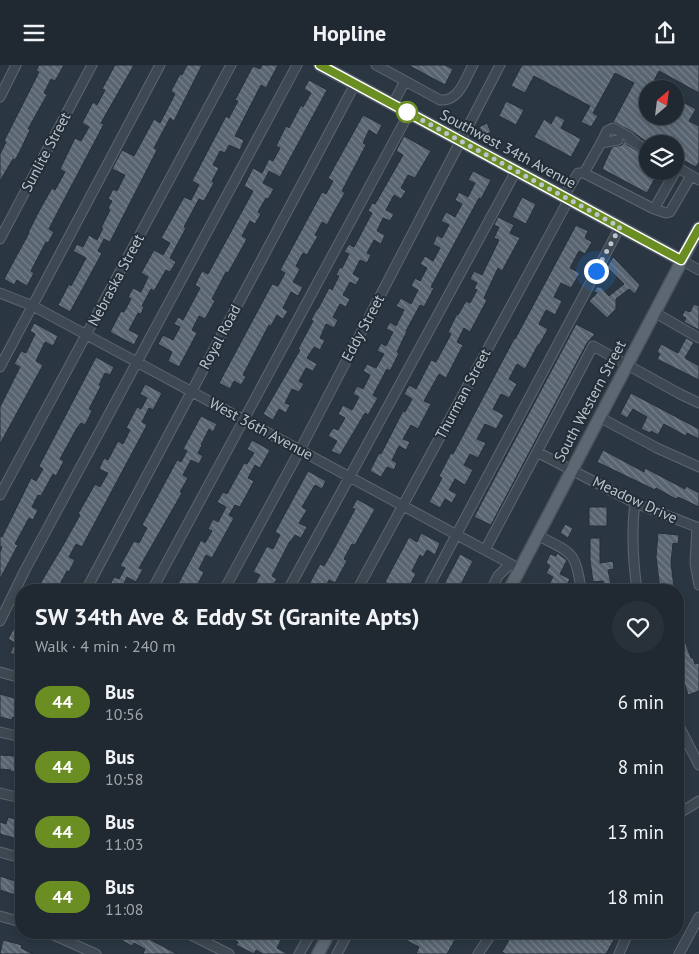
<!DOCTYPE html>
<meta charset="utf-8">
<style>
body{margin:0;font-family:"PT Sans",sans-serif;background:#28313a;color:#f1f3f6;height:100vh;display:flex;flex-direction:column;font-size:19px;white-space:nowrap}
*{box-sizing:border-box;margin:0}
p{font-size:16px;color:#a2a6ac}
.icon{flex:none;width:28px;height:28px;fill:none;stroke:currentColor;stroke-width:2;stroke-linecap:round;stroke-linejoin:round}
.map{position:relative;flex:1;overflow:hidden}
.sheet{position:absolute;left:15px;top:519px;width:669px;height:355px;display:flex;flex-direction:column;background:#202932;border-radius:20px;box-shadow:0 2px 8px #0003,0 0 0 1px #3d454d}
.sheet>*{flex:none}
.badge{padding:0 10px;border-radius:16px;font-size:18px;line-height:32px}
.needle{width:32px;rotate:28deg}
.fabs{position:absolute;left:639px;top:15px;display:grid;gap:10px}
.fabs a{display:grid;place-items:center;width:45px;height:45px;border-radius:50%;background:#202932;box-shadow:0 2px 8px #0003,0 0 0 1px #3d454d;font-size:25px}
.you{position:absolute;width:25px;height:25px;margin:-12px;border:4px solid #fff;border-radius:50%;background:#1a73e8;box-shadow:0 0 0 8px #1a73e833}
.map>.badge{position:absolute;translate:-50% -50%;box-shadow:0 0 0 2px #fff}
.round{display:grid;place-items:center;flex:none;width:52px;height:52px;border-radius:26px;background:#28313a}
.headline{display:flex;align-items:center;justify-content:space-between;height:85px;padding:0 20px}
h1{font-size:24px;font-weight:700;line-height:38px}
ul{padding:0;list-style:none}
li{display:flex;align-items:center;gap:15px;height:65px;padding:0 20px}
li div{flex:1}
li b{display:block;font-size:19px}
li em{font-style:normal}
li .badge{min-width:55px;font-weight:700;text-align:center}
header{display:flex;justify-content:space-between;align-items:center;height:65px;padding:0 20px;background:#202932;font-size:22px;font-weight:700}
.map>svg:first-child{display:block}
.building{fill:url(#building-back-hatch);stroke:#252f39}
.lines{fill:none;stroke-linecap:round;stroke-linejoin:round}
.minor-casing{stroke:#5c666f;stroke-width:11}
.major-casing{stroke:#4b545e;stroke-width:14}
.minor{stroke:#3e4852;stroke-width:9}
.major{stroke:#5c6871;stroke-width:11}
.line-casing{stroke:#fff;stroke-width:11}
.line{stroke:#6b8e23;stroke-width:8}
.walk{stroke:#bbc3cb;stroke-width:5;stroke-dasharray:0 9}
.stop-dot{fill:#fff;stroke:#6b8e23;stroke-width:2.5}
.labels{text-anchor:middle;stroke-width:4;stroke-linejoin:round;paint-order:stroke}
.street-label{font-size:15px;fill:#bbc3cb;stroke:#222d37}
</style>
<header><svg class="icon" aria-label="menu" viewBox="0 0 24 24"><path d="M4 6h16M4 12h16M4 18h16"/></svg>Hopline<svg class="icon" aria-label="share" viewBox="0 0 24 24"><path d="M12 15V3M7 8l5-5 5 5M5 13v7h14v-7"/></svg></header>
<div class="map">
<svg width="699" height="889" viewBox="0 0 699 889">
<defs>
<pattern id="building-back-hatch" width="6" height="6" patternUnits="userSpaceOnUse" patternTransform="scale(1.25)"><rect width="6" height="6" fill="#586571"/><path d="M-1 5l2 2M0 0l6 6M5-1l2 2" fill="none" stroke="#75808a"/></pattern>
</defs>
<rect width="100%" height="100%" fill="#2a3742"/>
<path class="building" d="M39,0H64L55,16L51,14L44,28L47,30L28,64L30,65L19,88L15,95L13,94L0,116V89L6,77L4,76L39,7L36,6Z
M115,0H134L101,58L104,59L54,154L49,164L54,167L48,178L46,177L31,206L34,208L27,221L17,215L14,220L4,214L29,168H28L39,146L52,123L55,125L65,107L60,104L75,73L81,76L89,62L82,58L93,37L97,40L105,25L102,24Z
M187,0H202L174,56L170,53L154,83L157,85L110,177L104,174L98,186L102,188L70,247L58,240L69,219L71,221L86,193L73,186L77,179L83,182L89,170L97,175L103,163H101L110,145L108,143L112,136L108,134L113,124L117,126L125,110L112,104L122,85L134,91L154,54L160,58L175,29L171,26L180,9L182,10Z
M262,0H278L266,23L261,20L235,71L244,75L240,85L229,80L225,88L220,86L213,100L219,103L212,116L214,118L204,136L199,134L184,162L186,163L170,193L176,197L170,207L166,205L154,226L151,224L142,241L144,242L141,249L138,248L129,265L139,270L134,280L110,267L121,246L124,247L131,234L128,232L133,223L141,227L148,212L141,208L154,185L163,190L170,178L161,173L184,132L191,135L199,120L192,116L226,51L229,53L238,36L235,35L253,1L260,4Z
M408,0H445L453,4L445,20Z
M522,0H699V28L659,6L650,24H648V51H675V33L696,44L689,56L699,61V97L696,102L675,91V79H650L631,66L613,57L634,18L615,8L593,48L598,51L591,62L581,57L590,41L534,11L525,28L511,21Z
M309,15L327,25L280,112L269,106L263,118L274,124L268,134L266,133L258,147L261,149L255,159L250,156L242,171L247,174L228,208L226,207L212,234L215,236L205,254L199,251L192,265L197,268L179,302L168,296L172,287L158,279L163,270L173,275L180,262L174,259L178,252L183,255L200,223L195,220L202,206L208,209L253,126L244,121L253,103L262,108L269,94L273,96L280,83L276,81L286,61L289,63L301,40L303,42L311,28L304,24Z
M506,36L524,45L516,60L499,51Z
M363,50L382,60L377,70L369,65L363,78L366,80L342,126L345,128L334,147L327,160L322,157L315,170L318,171L307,190L303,188L296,201L300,204L293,217L303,222L298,231L291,227L283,243L288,246L283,254L277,250L271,261L269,260L243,310L246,312L241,320L234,316L230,324L219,318L272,219L278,221L285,208L280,205L322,127L326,129L333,116L328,113Z
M556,50L565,55L561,63L581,74L571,92L534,72L544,54L551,59Z
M487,58L491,67L483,71L479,62Z
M404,71L431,86L415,113L408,110L401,123L406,126L401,134L394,130L386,145L394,149L390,156L383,153L377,166L385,170L381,179L374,175L367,188L371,190L367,198L360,195L353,209L360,213L356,220L350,217L343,230L350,234L346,242L340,239L333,252L338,255L334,263L326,259L320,273L325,275L320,285L314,282L307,293L317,299L313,306L306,303L299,316L304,319L299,327L292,324L285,338L290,340L286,348L279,344L273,355L263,349L300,285L298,284L313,256L311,255L317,244H318L329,223L332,225L339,211L336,210L340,202L342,203L349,189L344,187L349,179L354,182L372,148L368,146L372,138L375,139L403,90L396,86Z
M624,76L627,80L648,91V106H659L647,128L602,104L612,82L622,80Z
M473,106L491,115L481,134L479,133L431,222L434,223L424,242L420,240L406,266H407L397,287L399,288L390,306L387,304L373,330L378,333L368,350L365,348L340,390L331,386L337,376L328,371L333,363L338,365L345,353L338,349L343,340L352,345L359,332L353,329L357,321L363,324L370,310L363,306L367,299L376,303L384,289L377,286L381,278L386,281L393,267L386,264L390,257L396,261L404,245L396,241L401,233L411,239L418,225L411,221L415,213L420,216L427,203L420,199L425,191L433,196L440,183L433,179L437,170L442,173L449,160L441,156L446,147L455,152L462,139L455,135L459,127L468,132L475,118L468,115Z
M522,132L536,139L526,159L512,152Z
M498,152L514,160L510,168L520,173L502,206L498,203L484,233L487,235L470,267L464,263L457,277L463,280L446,313L439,309L424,336L431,339L418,364L411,360L403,374L410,377L406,385L399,381L392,395L397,398L394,405L387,402L381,412L370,406L379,388L381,389L403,346L405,347L412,334L404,329L409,320L416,324L431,295L436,297L451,269L448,267L457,249L458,250L466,236L470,238L477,225L474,224L477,218L470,214L474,206L482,210L499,175L494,173L499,162L494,160Z
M576,160L588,166L585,173L592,177L585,189L579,186L570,203L580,208L571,223L561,218L554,232L562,236L555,250L546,245L539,259L548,264L539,280H538L525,304L517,299L509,314L517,319L509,333L501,329L493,344L504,350L496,364L485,359L477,374L486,378L478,393L470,389L464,400L473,405L465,420L455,414L449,425L457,429L452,438L445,434L440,443L429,437L442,413L439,411L451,388L453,389L514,274H515Z
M613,192L640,220L635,229L629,224L616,234V244L607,253L589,236L597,228L594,226L597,222H601L609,231L624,219L607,202Z
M694,239L699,241V265L684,257L686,253L682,251L685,245L690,247Z
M34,258L58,271L53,281L45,277L36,296L43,300L0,379V342L20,302L14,299L21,286L26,288L35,269L30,266Z
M576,259L595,269L587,278L491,460L474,452Z
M686,273L694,277L685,293L699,301V315L657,294L660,289L657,287L661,279L678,288Z
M96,292L114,302L110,310L105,308L99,320L101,321L89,344L92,346L85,360L81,358L77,363L60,394L64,396L56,411L53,409L41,431L38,430L32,442L38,445L33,455L29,453L15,479L18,480L0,514V487L2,482L0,481V471L2,472L31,413L36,416L43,404L39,401Z
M145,319L162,328L153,345L149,343L142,357L147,360L82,482L76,479L69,492L75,495L69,507L67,506L57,525H52L40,519L65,477L80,450L78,449L95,419L100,422L108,408L99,404L104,393L108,395L118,376L123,379L130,365L126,363L137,342L141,344L147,333L140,329Z
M631,328L699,364V374L687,368L686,371L664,359L658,370L651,366L650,368L641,364L647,352L633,344L627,353L620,349Z
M201,351L217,359L213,367L209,364L201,380H202L198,388L203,391L199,399L191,395L183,410L188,413L180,427L182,428L139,503L143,504L136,517L127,512L121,525H107L114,512L119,514L125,503L120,501L134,476L139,478L147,463L142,460L177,395L181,397L187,386L183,384Z
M252,375L270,385L260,403L255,400L248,413L254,416L240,442L235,440L229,450L234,453L212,493L206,490L199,504L204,507L195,525H175L201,475L205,478L212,466L208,464L213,454L218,457L226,442L217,437L223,427L227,429L244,398L247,399L254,388L247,384Z
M603,385L644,407L645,403L685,424L686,421L699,428V442L678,432L676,434L656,423L655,425L597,397Z
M308,406L326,416L322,424L315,420L302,442L307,445L299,458L307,462L301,473L295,470L291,476H290L272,511L277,514L270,525H252L260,510L253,507L267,481L273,484L280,470L275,467Z
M357,434L375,444L355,480L352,479L344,494L347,496L335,518L329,515L324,525H306L320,499L324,501L335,482L355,444L352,443Z
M589,442H607V461H589Z
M565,459L573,463L568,473L560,468Z
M421,468L440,478L435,490L427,485L423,492L420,490L412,506L416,509L407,525H389L391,521L385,517L409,472L417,477Z
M658,468L679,470L678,479L673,478L671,498L674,522L660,524L656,492Z
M590,473H600V498L613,496L614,504L608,505L611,519L615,518L616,525H596V521L604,520L603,516L593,517L590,495Z
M557,488L567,495L560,509L570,514L564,525H546L553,512L546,508L550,501L546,498L550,489L556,491Z
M460,489L473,496L458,525H441Z
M678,549H680L684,567L682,568L691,593H693L695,599L699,598V626L688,630L678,597Z
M21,550V593L10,588L15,578L8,574Z
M0,629L21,635V655L13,652L12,655L0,652Z
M19,678H21V709L10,706L11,705L0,704V690L15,691Z
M8,752L21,756V769L18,768L17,774L0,769V757L6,759Z
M0,811L21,818V832L0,825Z
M108,868H138L177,889H143L145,884L134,878L132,881Z
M220,868H234L248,875L252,868H266L281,875L277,883L288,889H263L256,885L254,889L236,880L238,877Z
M392,868H459L447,889H416L419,882Z
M513,868H614L612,872L615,873L606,889H506L502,887Z
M3,875L22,880L21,883L33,889H0Z"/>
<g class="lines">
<defs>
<path id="minor" d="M376,0L440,35C459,37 465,14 473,0
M0,32L16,0
M393,39L405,16
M630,75L648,85
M601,78L607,66L613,63L628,71L636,78
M675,101L699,115
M584,108L601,78L618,75
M564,131L578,108H584L654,144L678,102
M654,144L666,148L670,147L691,111
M0,174L92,0
M681,195L699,205
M0,228L33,241L520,504
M654,247L699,273
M0,302L160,0
M599,352L657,383L699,402
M537,387L635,438L699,463
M0,430L231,0
M635,438C631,467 633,496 637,525
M697,462L695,498L699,520
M537,470C571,488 576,485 581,525
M485,485L593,281L680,329L699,338
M86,525L355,19
M152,525L409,48
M224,525L300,385L500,0
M288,525L516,106
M357,525L569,134
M427,525L620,162
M491,525L498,511L510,499
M0,556L25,505L297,0
M0,607L21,613
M678,659L699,700
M0,667L21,672
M0,728L21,733
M678,749L699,736
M0,787L21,793
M0,851L21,857
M49,868L96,889
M187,868L229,889
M299,889L311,868
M337,889L348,868
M478,889L492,868
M619,889L628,868
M679,889L699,852"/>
<path id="major" d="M320,0L681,195
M509,525L699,163
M318,889L329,868"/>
</defs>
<use href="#minor" class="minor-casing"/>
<use href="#major" class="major-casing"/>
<use href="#minor" class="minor"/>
<use href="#major" class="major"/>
</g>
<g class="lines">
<defs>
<path id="line" d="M320,0L681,195L699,163"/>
</defs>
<use href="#line" class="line-casing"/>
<use href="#line" class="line"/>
<path class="walk" d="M407,47L620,162L596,206"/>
</g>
<circle class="stop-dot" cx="407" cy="47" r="10"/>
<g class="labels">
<g class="street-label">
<text transform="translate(508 84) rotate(28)" y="5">Southwest 34th Avenue</text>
<text transform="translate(46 87) rotate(-62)" y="5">Sunlite Street</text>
<text transform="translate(116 215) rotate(-62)" y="5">Nebraska Street</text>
<text transform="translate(363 263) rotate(-62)" y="5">Eddy Street</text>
<text transform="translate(220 272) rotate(-62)" y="5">Royal Road</text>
<text transform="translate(463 329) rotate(-62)" y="5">Thurman Street</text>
<text transform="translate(590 336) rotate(-62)" y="5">South Western Street</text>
<text transform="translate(261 364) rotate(28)" y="5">West 36th Avenue</text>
<text transform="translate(635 435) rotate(25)" y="5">Meadow Drive</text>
</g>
</g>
</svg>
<div class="fabs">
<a><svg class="needle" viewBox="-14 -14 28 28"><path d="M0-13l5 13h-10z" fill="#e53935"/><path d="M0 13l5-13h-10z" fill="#a2a6ac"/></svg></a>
<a><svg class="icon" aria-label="layers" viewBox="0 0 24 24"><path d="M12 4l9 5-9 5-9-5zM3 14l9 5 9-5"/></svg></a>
</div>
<div class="you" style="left:596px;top:206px"></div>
<section class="sheet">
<div class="headline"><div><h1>SW 34th Ave &amp; Eddy St (Granite Apts)</h1><p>Walk · 4 min · 240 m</p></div><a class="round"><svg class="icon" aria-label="heart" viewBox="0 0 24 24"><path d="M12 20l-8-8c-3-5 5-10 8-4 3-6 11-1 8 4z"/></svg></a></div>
<ul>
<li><span class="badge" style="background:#6b8e23;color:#fff">44</span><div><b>Bus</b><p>10:56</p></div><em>6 min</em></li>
<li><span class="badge" style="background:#6b8e23;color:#fff">44</span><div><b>Bus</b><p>10:58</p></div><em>8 min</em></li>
<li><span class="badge" style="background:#6b8e23;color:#fff">44</span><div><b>Bus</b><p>11:03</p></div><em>13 min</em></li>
<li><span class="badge" style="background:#6b8e23;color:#fff">44</span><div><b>Bus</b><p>11:08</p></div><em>18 min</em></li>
</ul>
</section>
</div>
